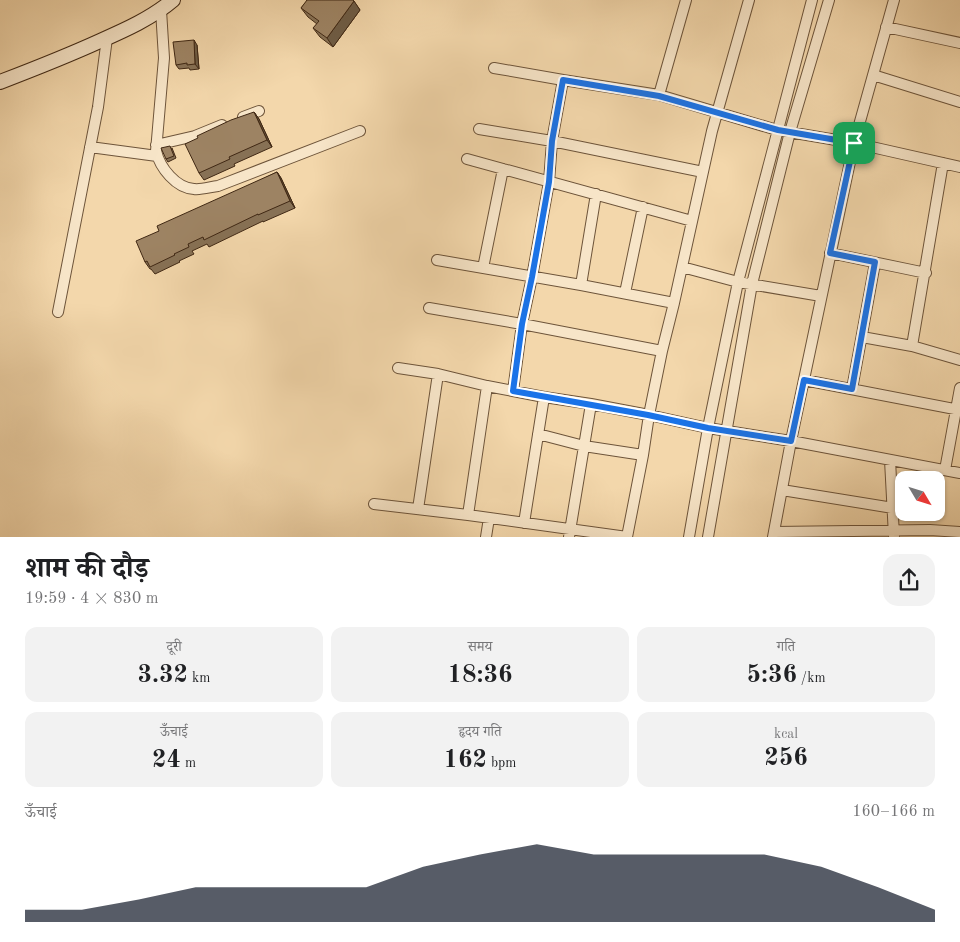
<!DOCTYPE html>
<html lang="hi">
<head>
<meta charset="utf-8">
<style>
  :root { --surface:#fff; --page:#f2f2f2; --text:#202124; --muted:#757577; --accent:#111827 }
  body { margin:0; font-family:"Old Standard TT","Noto Serif Devanagari",serif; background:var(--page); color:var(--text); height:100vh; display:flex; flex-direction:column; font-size:19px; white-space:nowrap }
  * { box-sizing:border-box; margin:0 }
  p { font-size:16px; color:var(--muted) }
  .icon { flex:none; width:28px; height:28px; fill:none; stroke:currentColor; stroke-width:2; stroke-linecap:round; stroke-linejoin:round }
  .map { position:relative; height:537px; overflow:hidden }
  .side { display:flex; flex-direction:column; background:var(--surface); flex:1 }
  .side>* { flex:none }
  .needle { width:32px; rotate:128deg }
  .tools { position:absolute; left:895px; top:471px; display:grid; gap:10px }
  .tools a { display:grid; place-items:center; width:50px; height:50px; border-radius:10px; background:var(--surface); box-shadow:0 1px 4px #0004; font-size:25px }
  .pin { position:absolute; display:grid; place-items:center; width:42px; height:42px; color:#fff; margin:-21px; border-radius:10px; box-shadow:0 2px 8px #0006 }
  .round { display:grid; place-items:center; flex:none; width:52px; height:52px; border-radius:15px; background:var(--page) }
  .summary { display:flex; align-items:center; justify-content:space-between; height:85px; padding:0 25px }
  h1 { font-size:28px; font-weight:700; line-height:38px }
  .metrics { display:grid; grid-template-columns:repeat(3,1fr); gap:8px; height:85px; padding:5px 25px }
  .metrics div { display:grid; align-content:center; border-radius:12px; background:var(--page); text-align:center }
  .metrics b { font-size:25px; font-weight:700 }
  .metrics small { font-size:14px; font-weight:400 }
  .metrics p { font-size:14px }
  .chart { height:140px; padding:10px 25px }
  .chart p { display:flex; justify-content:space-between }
  .chart svg { width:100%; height:90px; margin-top:5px; fill:var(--accent); opacity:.7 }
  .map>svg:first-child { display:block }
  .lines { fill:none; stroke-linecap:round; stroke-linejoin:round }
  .street-casing { stroke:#6d543a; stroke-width:12 }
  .secondary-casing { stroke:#402814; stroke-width:16 }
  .street { stroke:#f7e5c8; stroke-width:10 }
  .secondary { stroke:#f7e5c8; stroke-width:14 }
  .wall { fill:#877155; stroke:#402814 }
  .shaded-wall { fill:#6e5c45; stroke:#402814 }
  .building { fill:#9d8363; stroke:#402814 }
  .route-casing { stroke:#fff; stroke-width:10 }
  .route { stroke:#1a73e8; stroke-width:6 }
</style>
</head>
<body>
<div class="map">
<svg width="960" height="537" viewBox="0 0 960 537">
  <rect width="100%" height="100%" fill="#f3d7ab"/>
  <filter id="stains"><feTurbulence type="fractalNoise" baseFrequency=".004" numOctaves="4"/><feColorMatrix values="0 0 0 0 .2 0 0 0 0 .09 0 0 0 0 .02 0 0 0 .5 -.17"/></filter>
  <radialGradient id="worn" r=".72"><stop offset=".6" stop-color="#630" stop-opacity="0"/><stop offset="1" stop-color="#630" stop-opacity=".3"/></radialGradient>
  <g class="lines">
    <g class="street-casing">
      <path id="street" d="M 161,10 L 164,58 L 156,151 C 160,168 176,188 194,189 C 201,190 210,187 218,186 L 360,131
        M 886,27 L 960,43
        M 494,68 L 563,80
        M 873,75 L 960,102
        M 659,95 L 686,0
        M 243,117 L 259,111
        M 479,129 L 552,141 L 703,172
        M 156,145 L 195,136 L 222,125
        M 90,147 L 157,156
        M 467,159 L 692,221
        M 830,253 L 926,273
        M 437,260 L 581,285 L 674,303
        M 682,267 L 738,282 L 821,296
        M 483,268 L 503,169
        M 581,285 L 596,194
        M 625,293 L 643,207
        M 429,308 L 522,324 L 662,351
        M 58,312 L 98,107 L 107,38
        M 862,337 L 912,346 L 960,360
        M 912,346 L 943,163
        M 398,368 L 438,374 L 487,386 L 544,397 L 591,404 L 649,415 L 708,428 L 791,441 L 960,473
        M 804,380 L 960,410
        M 852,389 L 875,263
        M 513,391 L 522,324 L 532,277 L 549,182 L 552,141 L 563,80 L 659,95 L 777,130 L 854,143 L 960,167
        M 538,434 L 584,446 L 643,455
        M 890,460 L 894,536
        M 945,470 L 960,388
        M 782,490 L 893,508
        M 374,504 L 468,515 L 627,537
        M 418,509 L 438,374
        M 468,515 L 487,386
        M 524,523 L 544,397
        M 774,532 L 930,530 L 960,532
        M 486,537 L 489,518
        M 569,537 L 591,404
        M 627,537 L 643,455 L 649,415 L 662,351 L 674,303 L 712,131 L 749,0
        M 689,537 L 708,428 L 738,282 L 812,0
        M 708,537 L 752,284 L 790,132 L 829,0
        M 773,537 L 791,441 L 854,143 L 894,0"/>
    </g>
    <g class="secondary-casing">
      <path id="secondary" d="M 0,82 C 34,69 67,56 100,41 C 125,30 152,18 173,0"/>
    </g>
    <use href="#street" class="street"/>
    <use href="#secondary" class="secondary"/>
  </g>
  <path class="wall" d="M 306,0 L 353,0 L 360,10 L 333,47 L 320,37 L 313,28 L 317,24 L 308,17 L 301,8 L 307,1 Z
    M 197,45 L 199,69 L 190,70 L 189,68 L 179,69 L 176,65 Z
    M 254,112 L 259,119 L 272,147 L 234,164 L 235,166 L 204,180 L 199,173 Z
    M 172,148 L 176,158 L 168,162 L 166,159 Z
    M 277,172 L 281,178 L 295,208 L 263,222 L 263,221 L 209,247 L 207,244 L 192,251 L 194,254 L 179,261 L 180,262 L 155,274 L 151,269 L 150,269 L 145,262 L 159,231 Z"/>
  <path class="shaded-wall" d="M 354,1 L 360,10 L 333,47 L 327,38 Z
    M 194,40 L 197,45 L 199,69 L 195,64 Z
    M 254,112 L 259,119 L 272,147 L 267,140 Z
    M 277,172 L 281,178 L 295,208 L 290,201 Z"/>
  <path class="building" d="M 307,0 L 353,0 L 354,1 L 327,38 L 313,28 L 319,21 L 301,8 Z
    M 194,40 L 195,64 L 187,65 L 187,63 L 176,65 L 173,42 Z
    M 254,112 L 267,140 L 229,157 L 230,159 L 199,173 L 185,144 L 198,138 L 197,136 L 231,120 Z
    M 170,146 L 174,156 L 166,159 L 161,148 Z
    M 277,172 L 290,201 L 258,215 L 258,214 L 204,240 L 203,237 L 188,244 L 189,247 L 174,254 L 175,255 L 150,267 L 147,261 L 145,262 L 136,241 L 159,231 L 157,226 Z"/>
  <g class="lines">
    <g class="route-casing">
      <path id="route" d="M 563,80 L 659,96 L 778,130 L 854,143 L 830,253 L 875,262 L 852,389 L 804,380 L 791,441 L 708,428 L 648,415 L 513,391 L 522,324 L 532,277 L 549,182 L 552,141 Z"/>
    </g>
    <use href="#route" class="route"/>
  </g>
  <rect width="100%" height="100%" filter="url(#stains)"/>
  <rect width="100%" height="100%" fill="url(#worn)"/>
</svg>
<div class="tools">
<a><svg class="needle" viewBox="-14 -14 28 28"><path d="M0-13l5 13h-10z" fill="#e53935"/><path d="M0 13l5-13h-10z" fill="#757577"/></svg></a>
</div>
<div class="pin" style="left:854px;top:143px;background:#1e9e55"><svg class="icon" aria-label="arrive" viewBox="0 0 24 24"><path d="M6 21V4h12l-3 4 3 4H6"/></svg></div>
</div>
<section class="side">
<div class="summary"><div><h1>शाम की दौड़</h1><p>19:59 · 4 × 830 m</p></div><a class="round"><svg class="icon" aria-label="share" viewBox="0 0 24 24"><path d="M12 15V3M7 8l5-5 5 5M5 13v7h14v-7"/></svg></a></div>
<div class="metrics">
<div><p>दूरी</p><b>3.32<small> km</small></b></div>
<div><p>समय</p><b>18:36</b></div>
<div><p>गति</p><b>5:36<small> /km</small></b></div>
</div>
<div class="metrics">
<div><p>ऊँचाई</p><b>24<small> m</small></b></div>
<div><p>हृदय गति</p><b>162<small> bpm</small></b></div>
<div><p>kcal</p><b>256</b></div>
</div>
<div class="chart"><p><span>ऊँचाई</span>160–166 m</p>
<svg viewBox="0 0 160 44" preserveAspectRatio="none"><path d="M0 44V38L10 38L20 33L30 27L40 27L50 27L60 27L70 17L80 11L90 6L100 11L110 11L120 11L130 11L140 17L150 27L160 38V44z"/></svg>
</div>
</section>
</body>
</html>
